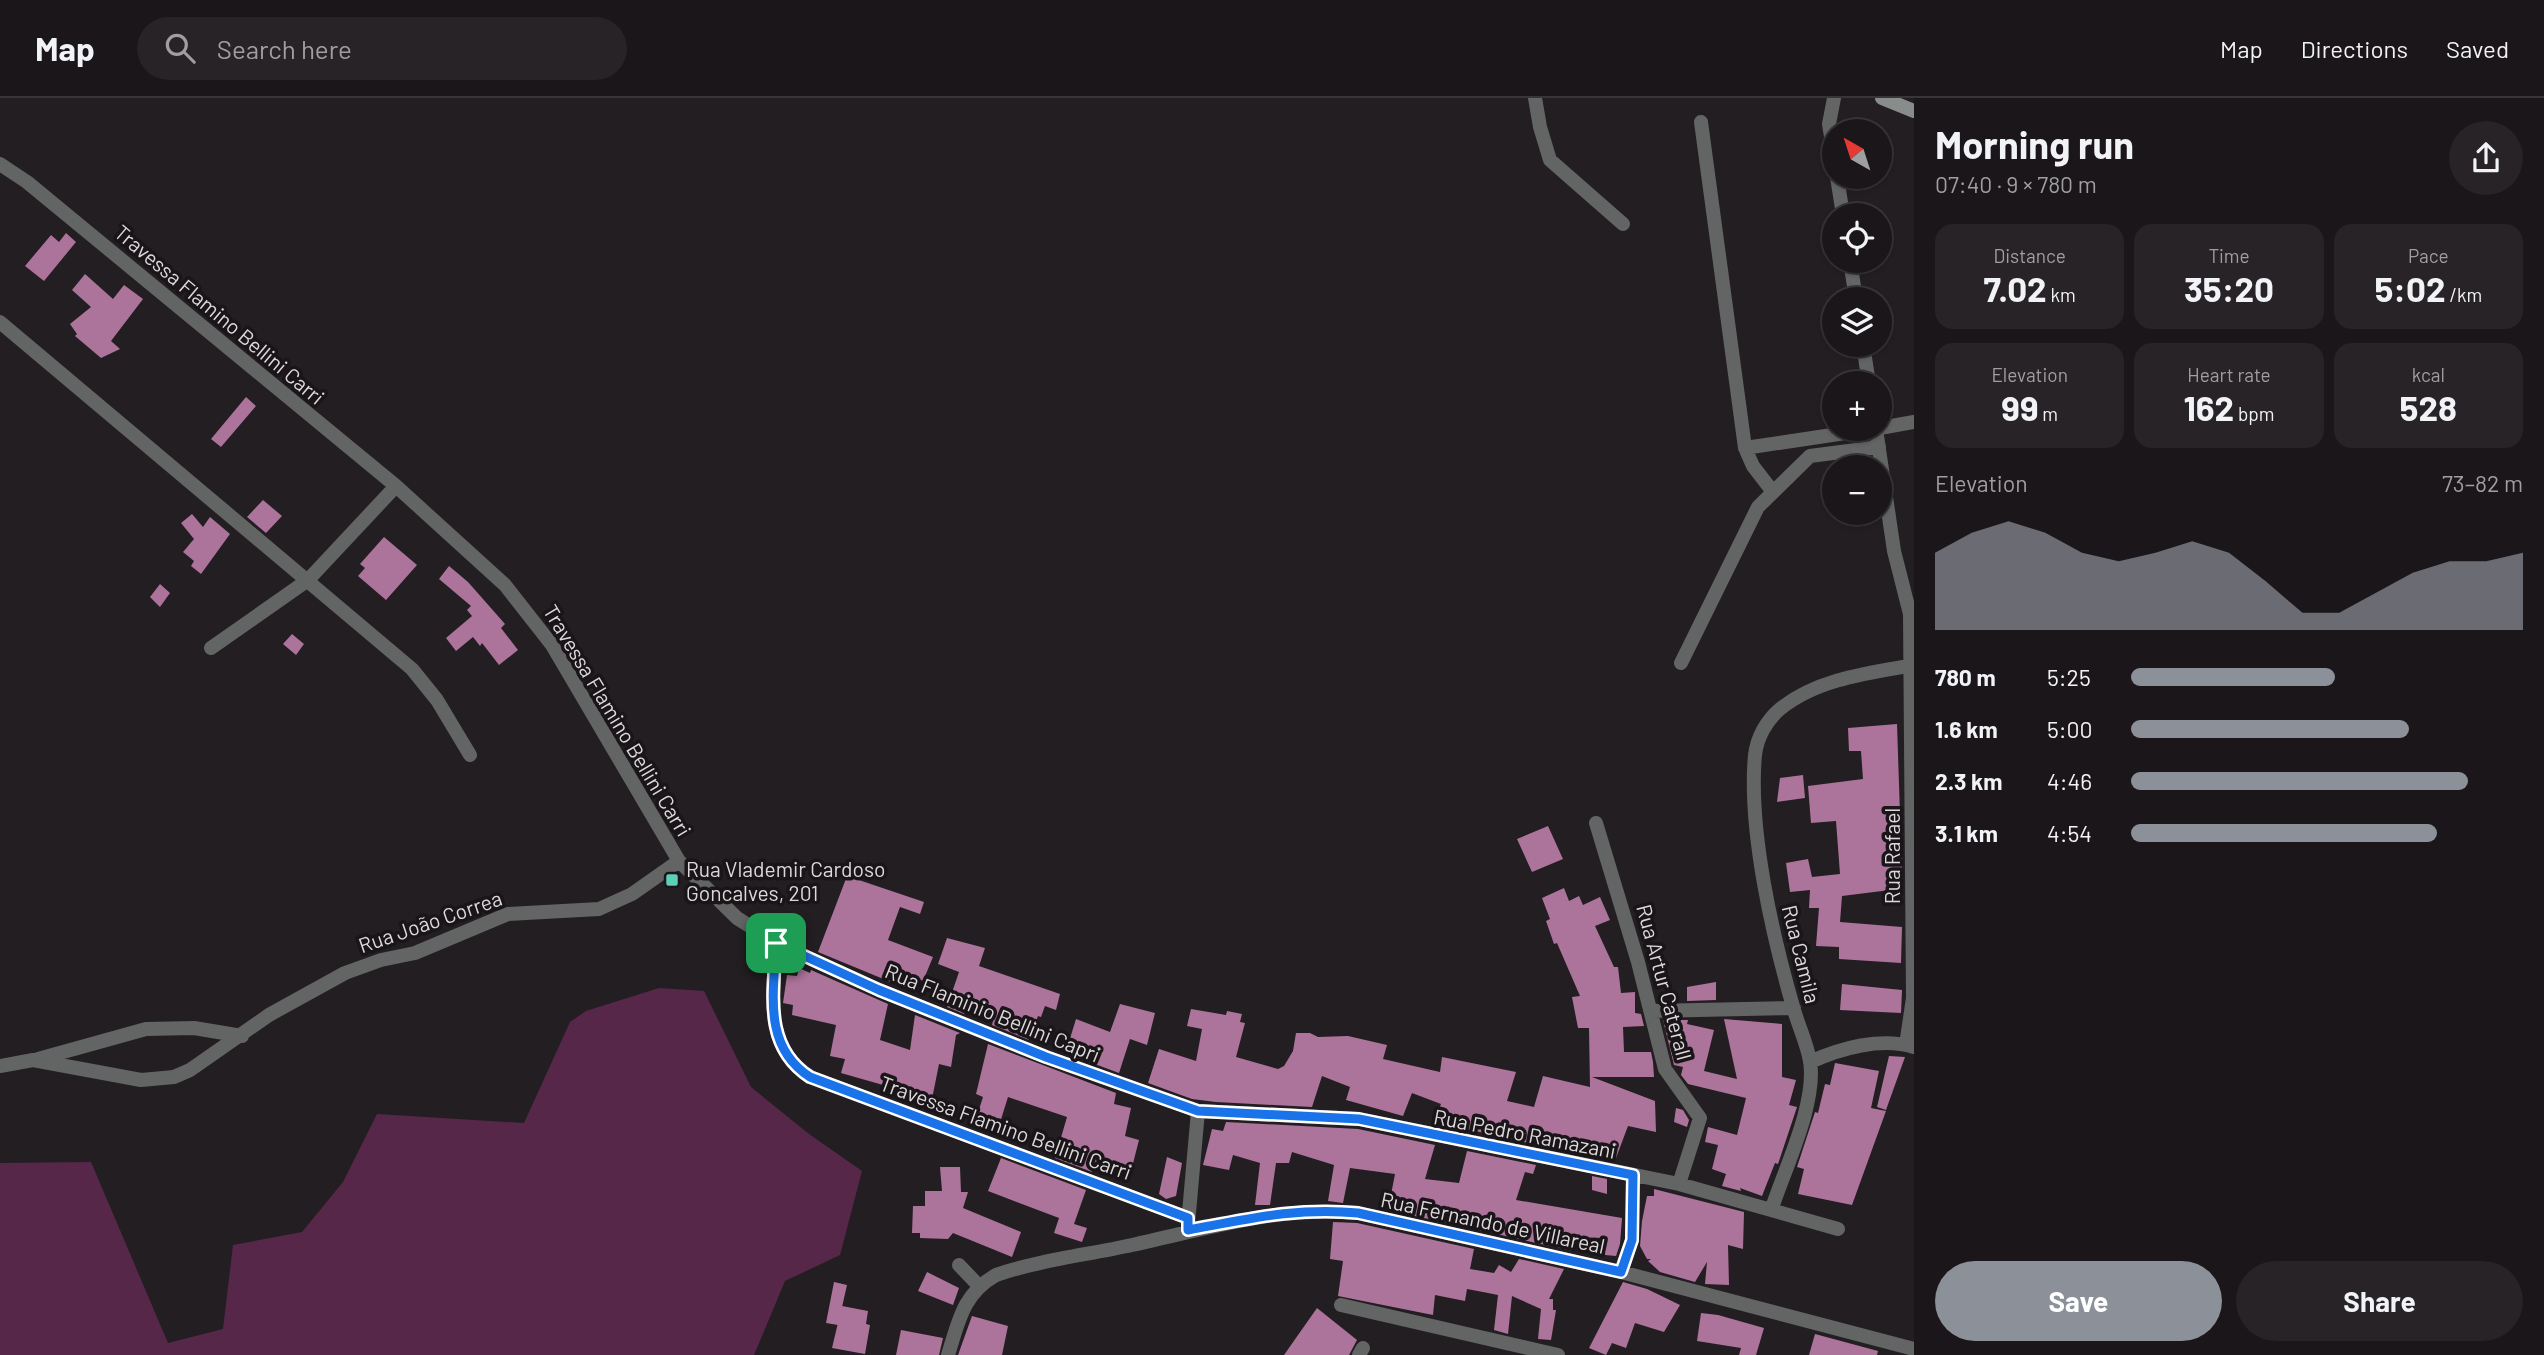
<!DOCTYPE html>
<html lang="en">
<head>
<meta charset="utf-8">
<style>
  :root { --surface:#1a1619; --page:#272326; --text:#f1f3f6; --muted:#9f9fa2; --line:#383538; --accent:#8c9099 }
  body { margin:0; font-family:Barlow,sans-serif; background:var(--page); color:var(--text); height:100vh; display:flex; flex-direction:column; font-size:26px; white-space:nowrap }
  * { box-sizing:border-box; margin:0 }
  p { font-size:23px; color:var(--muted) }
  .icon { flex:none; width:38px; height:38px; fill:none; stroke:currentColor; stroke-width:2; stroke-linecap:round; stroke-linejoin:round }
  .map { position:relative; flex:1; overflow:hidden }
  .sheet { display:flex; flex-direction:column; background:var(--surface); width:630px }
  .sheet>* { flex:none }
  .needle { width:46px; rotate:321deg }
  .controls { position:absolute; left:1822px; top:21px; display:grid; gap:14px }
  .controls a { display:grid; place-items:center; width:70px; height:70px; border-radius:50%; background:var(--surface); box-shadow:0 2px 5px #0004,0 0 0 2px var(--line); font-size:35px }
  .pin { position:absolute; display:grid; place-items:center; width:60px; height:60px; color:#fff; margin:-30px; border-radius:14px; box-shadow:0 4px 10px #0006 }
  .round { display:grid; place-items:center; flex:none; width:74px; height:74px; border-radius:37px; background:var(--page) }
  .summary { display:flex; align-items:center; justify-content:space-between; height:119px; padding:0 21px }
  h1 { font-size:38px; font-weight:700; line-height:52px }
  .metrics { display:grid; grid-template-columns:repeat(3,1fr); gap:10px; height:119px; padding:7px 21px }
  .metrics div { display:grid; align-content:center; border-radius:18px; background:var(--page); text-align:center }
  .metrics b { font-size:35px; font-weight:700 }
  .metrics small { font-size:19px; font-weight:400 }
  .metrics p { font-size:19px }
  .chart { height:196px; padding:14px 21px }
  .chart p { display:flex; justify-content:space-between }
  .chart svg { width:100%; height:126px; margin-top:7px; fill:var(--accent); opacity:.7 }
  .primary-button { display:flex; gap:14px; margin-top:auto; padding:14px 21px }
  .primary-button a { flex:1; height:80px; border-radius:42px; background:var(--accent); color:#fff; font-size:28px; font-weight:700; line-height:80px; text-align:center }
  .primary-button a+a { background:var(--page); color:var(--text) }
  ul { padding:0 21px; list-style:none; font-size:23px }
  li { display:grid; grid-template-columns:112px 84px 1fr; align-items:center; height:52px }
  li i { height:18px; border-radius:9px; background:var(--accent) }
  header { display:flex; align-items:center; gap:42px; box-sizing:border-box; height:98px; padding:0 35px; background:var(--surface); border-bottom:2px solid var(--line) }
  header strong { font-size:33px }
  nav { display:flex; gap:38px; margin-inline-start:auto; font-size:24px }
  .search { width:490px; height:63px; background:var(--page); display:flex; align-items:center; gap:18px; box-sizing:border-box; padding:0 24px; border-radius:38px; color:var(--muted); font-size:26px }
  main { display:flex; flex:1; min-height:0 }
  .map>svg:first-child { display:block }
  .green { fill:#57274a }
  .building { fill:#ad749b }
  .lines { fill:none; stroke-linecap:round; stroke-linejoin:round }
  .street { stroke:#626564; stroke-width:14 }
  .secondary { stroke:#888d8c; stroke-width:14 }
  .route-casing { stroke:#fff; stroke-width:14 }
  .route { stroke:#1a73e8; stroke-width:9 }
  .poi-dot { fill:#5dceb9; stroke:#191518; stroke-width:2.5 }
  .labels { text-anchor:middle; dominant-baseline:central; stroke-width:7; stroke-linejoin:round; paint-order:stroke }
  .street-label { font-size:21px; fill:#ddd9db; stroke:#191518 }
  .poi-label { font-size:21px; fill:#ddd9db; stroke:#191518; text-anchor:start }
</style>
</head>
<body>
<header>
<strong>Map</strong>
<div class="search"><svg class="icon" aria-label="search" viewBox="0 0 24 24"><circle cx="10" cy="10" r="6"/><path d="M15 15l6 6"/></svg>Search here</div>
<nav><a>Map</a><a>Directions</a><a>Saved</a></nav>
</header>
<main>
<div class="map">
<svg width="1914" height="1257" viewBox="0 0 1914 1257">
  <rect width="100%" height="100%" fill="#231e21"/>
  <path class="green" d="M 659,890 L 704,893 L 751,989 L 809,1036 L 862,1073 L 840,1157 L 785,1183 L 754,1257 L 0,1257 L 0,1065 L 91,1064 L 168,1245 L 223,1231 L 233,1147 L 302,1134 L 343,1084 L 377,1016 L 524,1025 L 570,924 L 586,913 Z"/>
  <path class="building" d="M 66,135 L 76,144 L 44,183 L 25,168 L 51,137 L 59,144 Z
    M 85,176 L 113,201 L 124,187 L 143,201 L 111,243 L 120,251 L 101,260 L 75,238 L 77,236 L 70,226 L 91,209 L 72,192 Z
    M 246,299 L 256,308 L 221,349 L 211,341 Z
    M 263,402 L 282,418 L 266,435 L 247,419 Z
    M 192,416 L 203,429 L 210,419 L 230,436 L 201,476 L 191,468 L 194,463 L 183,454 L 194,441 L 181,425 Z
    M 384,439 L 417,467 L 386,502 L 358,478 L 365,470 L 360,466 Z
    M 449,468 L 468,484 L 505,526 L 501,530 L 518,552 L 499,567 L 482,545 L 480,548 L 473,539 L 456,553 L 446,540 L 472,518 L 467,512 L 471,508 L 439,481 Z
    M 160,486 L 170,495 L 160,509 L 150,499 Z
    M 292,536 L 304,546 L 296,557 L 283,546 Z
    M 1897,626 L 1902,777 L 1889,779 L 1890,792 L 1842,798 L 1840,824 L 1902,829 L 1901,865 L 1839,861 L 1839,849 L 1816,848 L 1819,810 L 1809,810 L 1810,792 L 1790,794 L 1786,765 L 1808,761 L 1812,779 L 1840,776 L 1836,723 L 1811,725 L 1808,688 L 1863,681 L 1861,653 L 1849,653 L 1848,630 Z
    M 1803,677 L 1805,700 L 1777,704 L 1780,680 Z
    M 1548,728 L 1563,761 L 1532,774 L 1517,741 Z
    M 847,778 L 924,804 L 920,816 L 900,809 L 888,842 L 933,859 L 923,883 L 915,879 L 910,892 L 818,854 Z
    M 1564,790 L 1569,803 L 1579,798 L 1583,807 L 1600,799 L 1610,822 L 1595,828 L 1614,869 L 1618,869 L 1621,895 L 1635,894 L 1635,915 L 1641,916 L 1644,928 L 1623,929 L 1624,954 L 1651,954 L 1653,964 L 1654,979 L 1592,979 L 1655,1003 L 1656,1034 L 1628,1028 L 1616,1060 L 1599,1060 L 1601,1053 L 1545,1036 L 1541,1048 L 1449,1027 L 1435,1022 L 1441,1006 L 1412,995 L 1403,1018 L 1346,1002 L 1350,989 L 1322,978 L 1312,1009 L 1216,1004 L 1192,1001 L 1148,985 L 1159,951 L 1196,963 L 1202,931 L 1187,928 L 1191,911 L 1226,917 L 1227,913 L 1242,916 L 1240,924 L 1245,925 L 1236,959 L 1278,971 L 1284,968 L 1293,953 L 1296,935 L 1310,935 L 1318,939 L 1348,938 L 1387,947 L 1383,961 L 1440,974 L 1442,959 L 1516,974 L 1507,1003 L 1534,1009 L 1543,978 L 1590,989 L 1589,930 L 1578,930 L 1572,899 L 1580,898 L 1557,845 L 1554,846 L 1546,823 L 1550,821 L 1542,800 Z
    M 947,840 L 985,850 L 979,868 L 1060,896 L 1056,912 L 1045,908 L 1041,919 L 1038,918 L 1029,942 L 992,927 L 993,923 L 965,911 L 964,916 L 947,909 L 959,874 L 938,866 Z
    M 799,870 L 810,875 L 811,872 L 888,906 L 880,942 L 910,952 L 915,917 L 960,935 L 956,937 L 951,969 L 939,966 L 932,1001 L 841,975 L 845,961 L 830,958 L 836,927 L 792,917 L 793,907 L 783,905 L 787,877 L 797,878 Z
    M 1716,884 L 1716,902 L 1687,903 L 1687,889 Z
    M 1842,886 L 1902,892 L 1901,915 L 1840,912 Z
    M 1120,906 L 1155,915 L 1147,947 L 1130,941 L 1119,975 L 1076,959 L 1079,951 L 1068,947 L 1076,921 L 1110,934 Z
    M 1724,921 L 1782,926 L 1782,979 L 1796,982 L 1789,1007 L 1797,1009 L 1778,1066 L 1775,1065 L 1762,1098 L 1740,1090 L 1741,1093 L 1722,1088 L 1726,1076 L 1712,1071 L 1718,1047 L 1705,1044 L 1708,1029 L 1737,1037 L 1746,1000 L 1688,986 L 1681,977 L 1683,969 L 1674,967 L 1663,922 L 1688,922 L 1687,926 L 1714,932 L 1704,973 L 1737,981 Z
    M 988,946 L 1116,995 L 1114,1006 L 1131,1010 L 1125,1038 L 1139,1042 L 1129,1081 L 1093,1071 L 1092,1074 L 1055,1060 L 1067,1019 L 1008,999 L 998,1031 L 976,1021 L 983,999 L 976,996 Z
    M 1889,958 L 1905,959 L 1886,1012 L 1877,1009 Z
    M 1835,965 L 1879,973 L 1871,1010 L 1886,1013 L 1852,1107 L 1798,1096 L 1804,1071 L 1797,1069 L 1815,1014 L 1818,1015 L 1825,986 L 1830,987 Z
    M 1676,1010 L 1683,1012 L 1689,1022 L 1687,1029 L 1674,1024 Z
    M 1226,1024 L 1358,1031 L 1435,1047 L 1425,1081 L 1459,1085 L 1467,1053 L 1536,1067 L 1533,1076 L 1525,1074 L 1516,1102 L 1622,1120 L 1620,1146 L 1616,1158 L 1605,1157 L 1605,1140 L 1574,1139 L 1573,1153 L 1388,1112 L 1395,1076 L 1350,1070 L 1343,1105 L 1328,1103 L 1334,1067 L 1292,1054 L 1289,1065 L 1276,1065 L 1270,1107 L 1255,1107 L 1260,1065 L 1233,1057 L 1229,1072 L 1203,1067 L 1212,1031 L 1223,1033 Z
    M 1167,1059 L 1182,1065 L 1176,1098 L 1166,1101 L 1159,1096 Z
    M 1001,1060 L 1086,1092 L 1074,1126 L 1087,1130 L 1082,1144 L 1054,1135 L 1059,1120 L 988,1093 Z
    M 940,1069 L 960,1069 L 961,1094 L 968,1094 L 963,1110 L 1021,1134 L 1012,1159 L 953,1135 L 948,1141 L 920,1140 L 920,1135 L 912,1135 L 913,1108 L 925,1108 L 925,1093 L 942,1093 Z
    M 1592,1078 L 1607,1081 L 1607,1096 L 1592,1092 Z
    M 1654,1091 L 1744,1114 L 1743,1151 L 1728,1147 L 1729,1187 L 1705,1186 L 1707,1164 L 1695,1184 L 1660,1174 L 1648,1163 L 1651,1161 L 1647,1161 L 1640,1148 L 1642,1123 L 1647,1098 L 1654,1098 Z
    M 1333,1124 L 1357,1125 L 1474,1151 L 1470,1171 L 1494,1175 L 1499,1167 L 1511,1174 L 1519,1161 L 1564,1171 L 1549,1201 L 1553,1201 L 1553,1212 L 1556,1212 L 1551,1242 L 1538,1241 L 1541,1211 L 1512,1198 L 1508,1236 L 1494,1232 L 1498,1197 L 1483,1194 L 1467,1191 L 1465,1203 L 1435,1197 L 1433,1217 L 1338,1198 L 1343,1163 L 1330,1161 Z
    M 927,1174 L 959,1190 L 953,1207 L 918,1193 Z
    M 834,1184 L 847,1187 L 838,1227 L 826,1225 Z
    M 1623,1184 L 1647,1191 L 1680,1207 L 1664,1234 L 1635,1225 L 1626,1250 L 1612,1245 L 1606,1257 L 1589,1250 Z
    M 842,1208 L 868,1213 L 866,1226 L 870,1227 L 865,1256 L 832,1250 Z
    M 1317,1210 L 1357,1242 L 1349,1257 L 1284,1257 Z
    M 1701,1215 L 1718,1217 L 1764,1230 L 1756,1257 L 1739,1257 L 1741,1250 L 1697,1243 Z
    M 972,1218 L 1008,1228 L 1002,1257 L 958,1257 Z
    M 901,1232 L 943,1240 L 939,1257 L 896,1257 Z
    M 1815,1236 L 1878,1253 L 1877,1257 L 1809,1257 Z"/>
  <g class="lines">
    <path class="street" d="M 1535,0 L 1540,29 L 1550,62 L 1623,126
      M 1701,24 L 1745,350 L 1872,331
      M 1834,58 L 1829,26 L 1834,0
      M 0,66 L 27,84 L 396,388 L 505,487 L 552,547 L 679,763 L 737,820 L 776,845 L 879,892 L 1046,959 L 1198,1013 L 1359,1021 L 1679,1086 L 1838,1131
      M 1837,79 L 1843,117
      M 1850,163 L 1856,201
      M 0,224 L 412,571 L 437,602 L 470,657
      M 1863,247 L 1869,285
      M 1880,330 L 1914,324
      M 1876,331 L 1894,453 L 1910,516 L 1913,900 L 1906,947
      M 1745,350 L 1753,368 L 1773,394
      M 211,550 L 308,482 L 396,388
      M 1681,565 L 1758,409 L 1810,358 L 1879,349
      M 1596,725 L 1638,864 L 1665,971 L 1700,1020 L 1679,1086
      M 776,845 C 774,894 762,948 810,979 L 1188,1120
      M 1651,913 L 1794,910
      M 38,961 L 146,931 L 194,930 L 242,938
      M 1810,964 C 1841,950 1881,939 1914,949
      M 0,968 L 33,962 L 141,982 L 174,979 L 190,972 L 269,917 L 345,875 L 381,862 L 415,855 L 508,816 L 599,811 L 632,796 L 679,763
      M 1772,1110 C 1785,1070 1817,1005 1810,963 C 1807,946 1799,929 1794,912 C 1773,840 1748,732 1755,657 C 1757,639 1767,622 1780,611 C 1817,581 1868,575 1914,567
      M 1188,1126 L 1198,1013
      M 959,1167 L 978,1187
      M 1621,1174 L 1632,1142 L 1633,1077
      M 1341,1207 L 1558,1257
      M 948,1257 C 959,1222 963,1196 996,1177 C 1040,1162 1087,1157 1132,1147 C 1211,1130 1276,1108 1358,1115 L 1621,1174 L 1914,1251
      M 1359,1257 L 1363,1250"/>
    <path class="secondary" d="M 1882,0 L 1914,13"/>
  </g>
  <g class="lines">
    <g class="route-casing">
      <path id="route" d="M 776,845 L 879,892 L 1046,959 L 1198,1013 L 1359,1021 L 1633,1077 L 1632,1142 L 1621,1174 L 1358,1115 C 1297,1109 1248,1121 1188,1132 L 1188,1120 L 810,979 C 762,948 774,894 776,845 Z"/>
    </g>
    <use href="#route" class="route"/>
  </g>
  <rect class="poi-dot" x="665" y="775" width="14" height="14" rx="3.5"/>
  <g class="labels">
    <g class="street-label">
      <text transform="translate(220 216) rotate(40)">Travessa Flamino Bellini Carri</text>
      <text transform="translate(618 622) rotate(59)">Travessa Flamino Bellini Carri</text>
      <text transform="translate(1891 758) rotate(-90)">Rua Rafael</text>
      <text transform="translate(430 823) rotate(-19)">Rua João Correa</text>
      <text transform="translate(1802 856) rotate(76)">Rua Camila</text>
      <text transform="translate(1665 884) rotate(75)">Rua Artur Caterall</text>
      <text transform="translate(993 914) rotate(22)">Rua Flaminio Bellini Capri</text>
      <text transform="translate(1006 1029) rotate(20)">Travessa Flamino Bellini Carri</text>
      <text transform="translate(1525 1035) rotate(11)">Rua Pedro Ramazani</text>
      <text transform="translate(1493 1124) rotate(12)">Rua Fernando de Villareal</text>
    </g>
    <g class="poi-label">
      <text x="686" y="770">Rua Vlademir Cardoso<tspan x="686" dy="24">Goncalves, 201</tspan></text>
    </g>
  </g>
</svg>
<div class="controls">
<a><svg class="needle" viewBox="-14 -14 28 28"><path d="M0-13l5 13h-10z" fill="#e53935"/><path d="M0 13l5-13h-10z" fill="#9f9fa2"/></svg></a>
<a><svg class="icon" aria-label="locate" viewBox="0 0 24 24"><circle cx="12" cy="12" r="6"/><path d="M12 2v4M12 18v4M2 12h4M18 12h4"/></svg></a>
<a><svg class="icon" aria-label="layers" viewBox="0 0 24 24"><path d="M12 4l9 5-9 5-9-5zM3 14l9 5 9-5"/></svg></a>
<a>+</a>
<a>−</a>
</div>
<div class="pin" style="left:776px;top:845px;background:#1e9e55"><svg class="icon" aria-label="arrive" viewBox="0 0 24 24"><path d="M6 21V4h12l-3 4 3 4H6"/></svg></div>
</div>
<section class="sheet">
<div class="summary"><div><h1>Morning run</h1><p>07:40 · 9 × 780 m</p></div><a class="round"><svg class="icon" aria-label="share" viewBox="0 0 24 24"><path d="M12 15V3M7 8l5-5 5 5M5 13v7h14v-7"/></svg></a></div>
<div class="metrics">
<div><p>Distance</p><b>7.02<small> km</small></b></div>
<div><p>Time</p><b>35:20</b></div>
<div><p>Pace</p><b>5:02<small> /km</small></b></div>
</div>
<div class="metrics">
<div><p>Elevation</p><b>99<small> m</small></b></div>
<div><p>Heart rate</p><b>162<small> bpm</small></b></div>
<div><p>kcal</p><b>528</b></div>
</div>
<div class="chart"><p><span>Elevation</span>73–82 m</p>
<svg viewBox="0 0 160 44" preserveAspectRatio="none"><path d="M0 44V17L10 10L20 6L30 10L40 17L50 20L60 17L70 13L80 17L90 27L100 38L110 38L120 31L130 24L140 20L150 20L160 17V44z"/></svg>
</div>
<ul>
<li><b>780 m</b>5:25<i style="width:52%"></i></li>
<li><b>1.6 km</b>5:00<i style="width:71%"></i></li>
<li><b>2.3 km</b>4:46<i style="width:86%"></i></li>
<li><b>3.1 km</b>4:54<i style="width:78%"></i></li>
</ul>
<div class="primary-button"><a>Save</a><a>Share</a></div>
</section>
</main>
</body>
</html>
